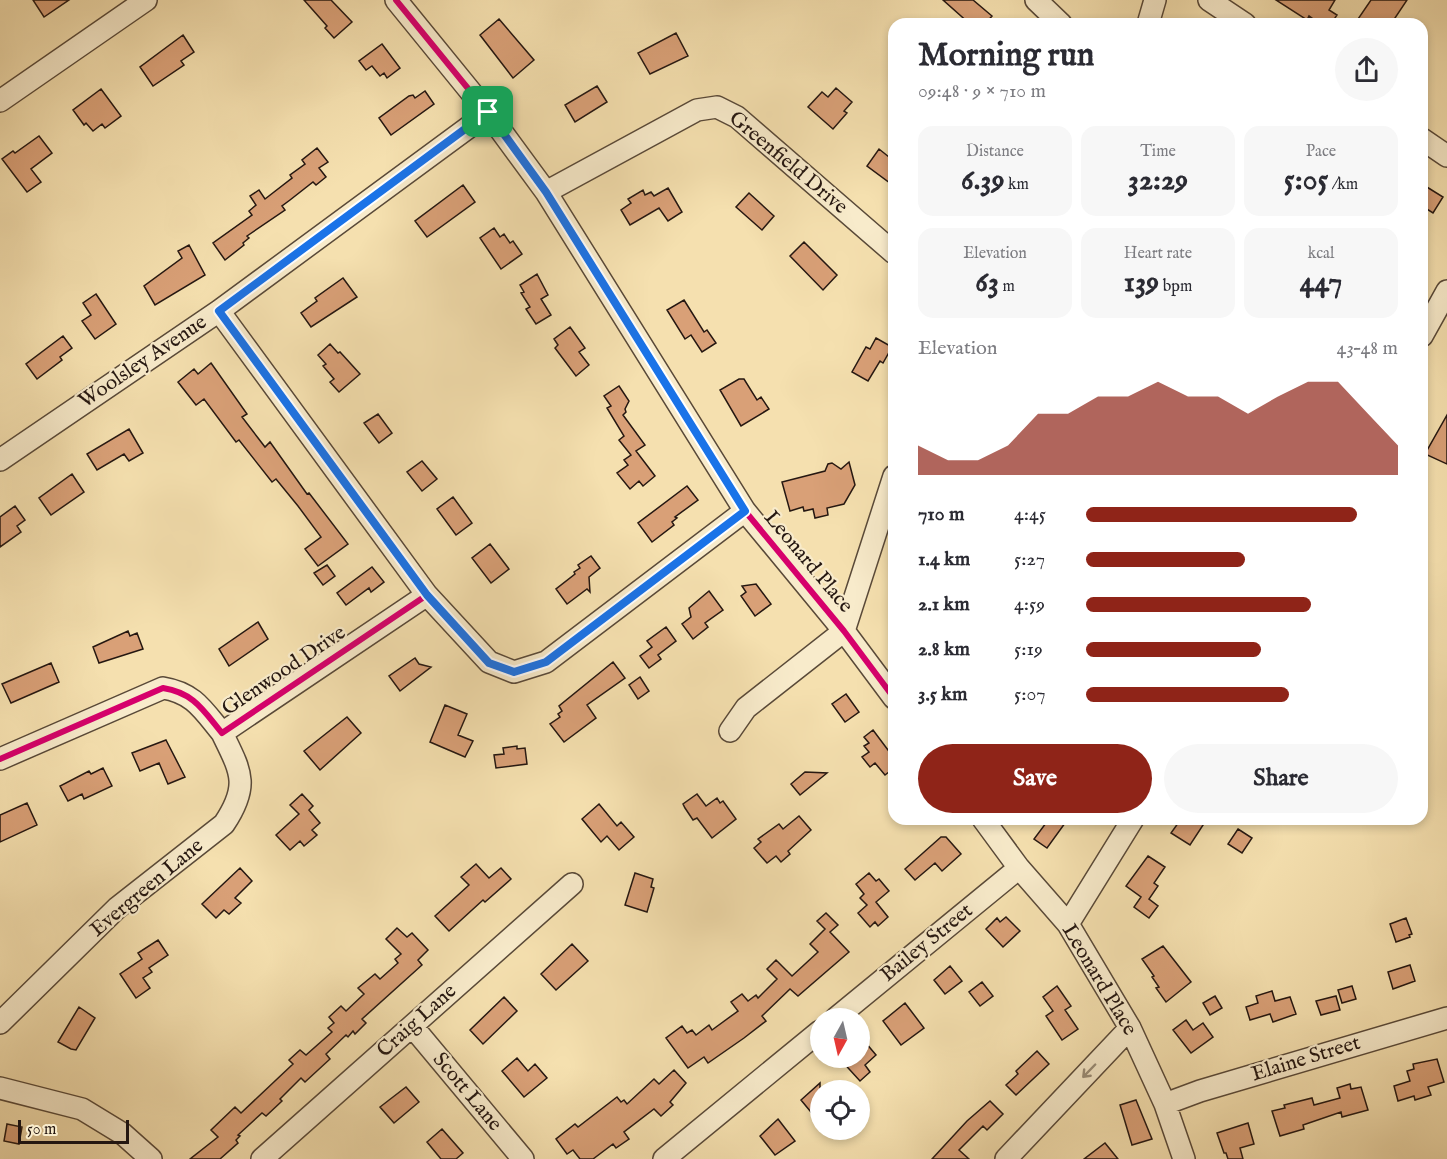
<!DOCTYPE html>
<html lang="en">
<head>
<meta charset="utf-8">
<style>
  :root { --surface:#fff; --page:#f7f7f7; --text:#2b2b33; --muted:#7c7c81; --accent:#8f2418 }
  body { margin:0; font-family:"IM FELL English",serif; background:var(--page); color:var(--text); height:100vh; display:flex; flex-direction:column; font-size:22px; white-space:nowrap }
  * { box-sizing:border-box; margin:0 }
  p { font-size:20px; color:var(--muted) }
  .icon { flex:none; width:33px; height:33px; fill:none; stroke:currentColor; stroke-width:2; stroke-linecap:round; stroke-linejoin:round }
  .map { position:relative; flex:1; overflow:hidden }
  .panel { position:absolute; left:888px; top:18px; width:540px; height:807px; display:flex; flex-direction:column; background:var(--surface); border-radius:18px; box-shadow:0 3px 9px #0003 }
  .panel>* { flex:none }
  .needle { width:39px; rotate:188deg }
  .controls { position:absolute; left:810px; top:1008px; display:grid; gap:12px }
  .controls a { display:grid; place-items:center; width:60px; height:60px; border-radius:50%; background:var(--surface); box-shadow:0 3px 9px #0003; font-size:30px }
  .scale { position:absolute; left:18px; bottom:15px; width:111px; box-sizing:border-box; padding-left:6px; border:3px solid #251711; border-top:0; font-size:16px; line-height:21px; white-space:nowrap; color:#251711; -webkit-text-stroke:4px #f8ebcb; paint-order:stroke }
  .pin { position:absolute; display:grid; place-items:center; width:51px; height:51px; color:#fff; margin:-26px; border-radius:12px; box-shadow:0 3px 9px #0006 }
  .round { display:grid; place-items:center; flex:none; width:63px; height:63px; border-radius:32px; background:var(--page) }
  .headline { display:flex; align-items:center; justify-content:space-between; height:102px; padding:0 30px }
  h1 { font-size:33px; font-weight:700; line-height:45px }
  .stats { display:grid; grid-template-columns:repeat(3,1fr); gap:9px; height:102px; padding:6px 30px }
  .stats div { display:grid; align-content:center; border-radius:15px; background:var(--page); text-align:center }
  .stats b { font-size:30px; font-weight:700 }
  .stats small { font-size:16px; font-weight:400 }
  .stats p { font-size:16px }
  .chart { height:168px; padding:12px 30px }
  .chart p { display:flex; justify-content:space-between }
  .chart svg { width:100%; height:108px; margin-top:6px; fill:var(--accent); opacity:.7 }
  .cta { display:flex; gap:12px; margin-top:auto; padding:12px 30px }
  .cta a { flex:1; height:69px; border-radius:36px; background:var(--accent); color:#fff; font-size:24px; font-weight:700; line-height:69px; text-align:center }
  .cta a+a { background:var(--page); color:var(--text) }
  ul { padding:0 30px; list-style:none; font-size:20px }
  li { display:grid; grid-template-columns:96px 72px 1fr; align-items:center; height:45px }
  li i { height:15px; border-radius:8px; background:var(--accent) }
  .map>svg:first-child { display:block }
  .building { fill:#d9a077; stroke:#251711; stroke-width:1.5 }
  .lines { fill:none; stroke-linecap:round; stroke-linejoin:round }
  .minor-casing { stroke:#594938; stroke-width:24 }
  .minor { stroke:#f8ebcb; stroke-width:21 }
  .cycleway-casing { stroke:#f8ebcb; stroke-width:10 }
  .cycleway { stroke:#d6006c; stroke-width:6 }
  .oneway { stroke:#998c77 }
  .route-casing { stroke:#fff; stroke-width:12 }
  .route { stroke:#1a73e8; stroke-width:8 }
  .labels { text-anchor:middle; dominant-baseline:central; stroke-width:4.5; stroke-linejoin:round; paint-order:stroke }
  .street-label { font-size:21px; fill:#251711; stroke:#f8ebcb }
</style>
</head>
<body>
<div class="map">
<svg width="1447" height="1159" viewBox="0 0 1447 1159">
  <rect width="100%" height="100%" fill="#f5e0af"/>
  <filter id="stains"><feTurbulence type="fractalNoise" baseFrequency=".00333" numOctaves="4"/><feColorMatrix values="0 0 0 0 .2 0 0 0 0 .09 0 0 0 0 .02 0 0 0 .5 -.17"/></filter>
  <radialGradient id="worn" r=".72"><stop offset=".6" stop-color="#630" stop-opacity="0"/><stop offset="1" stop-color="#630" stop-opacity=".3"/></radialGradient>
  <path class="building" d="M 33,0 L 69,0 L 44,17 Z
    M 304,0 L 331,0 L 352,22 L 334,38 L 325,28 L 327,26 Z
    M 943,0 L 973,0 L 992,16 L 985,24 L 970,24 Z
    M 1276,0 L 1335,0 L 1329,10 L 1337,15 L 1331,24 L 1320,24 L 1309,16 L 1307,20 Z
    M 1371,0 L 1407,0 L 1391,24 L 1365,24 L 1358,19 Z
    M 499,19 L 534,60 L 513,78 L 480,35 Z
    M 676,33 L 688,56 L 650,74 L 638,53 Z
    M 183,35 L 194,52 L 181,61 L 184,65 L 153,86 L 140,67 Z
    M 382,44 L 400,68 L 387,78 L 384,73 L 380,76 L 372,66 L 366,70 L 359,61 Z
    M 597,86 L 607,102 L 575,122 L 565,105 Z
    M 836,88 L 852,102 L 844,111 L 847,113 L 833,129 L 808,107 L 822,92 L 828,97 Z
    M 101,89 L 121,116 L 105,128 L 102,124 L 93,131 L 86,123 L 84,125 L 73,110 Z
    M 425,91 L 434,104 L 391,135 L 379,118 L 409,96 L 413,95 L 415,98 Z
    M 39,136 L 52,153 L 31,169 L 41,182 L 27,192 L 2,159 L 13,151 L 15,153 Z
    M 317,148 L 328,162 L 319,168 L 326,177 L 316,185 L 313,182 L 290,200 L 282,206 L 285,210 L 247,236 L 249,238 L 243,243 L 244,245 L 225,260 L 213,243 L 252,215 L 249,211 L 256,205 L 250,196 L 259,190 L 265,199 L 292,178 L 290,175 L 305,164 L 302,160 Z
    M 879,149 L 894,161 L 894,186 L 867,166 Z
    M 1422,184 L 1443,197 L 1433,213 L 1422,206 Z
    M 463,185 L 475,202 L 427,237 L 415,221 Z
    M 668,188 L 682,212 L 668,221 L 659,208 L 630,225 L 621,210 L 631,203 L 628,199 L 643,190 L 645,195 L 651,192 L 654,196 Z
    M 749,193 L 774,216 L 762,230 L 736,207 Z
    M 494,228 L 500,237 L 504,234 L 510,243 L 513,241 L 522,254 L 501,269 L 480,238 Z
    M 804,242 L 837,275 L 823,290 L 790,256 Z
    M 189,245 L 205,275 L 155,305 L 144,286 L 182,258 L 178,251 Z
    M 537,274 L 548,295 L 541,299 L 551,315 L 536,324 L 526,309 L 530,307 L 521,293 L 524,292 L 520,285 Z
    M 343,278 L 357,297 L 311,327 L 301,313 L 317,301 L 315,298 Z
    M 96,294 L 116,324 L 95,339 L 82,321 L 91,315 L 83,303 Z
    M 684,300 L 704,332 L 707,330 L 716,343 L 702,352 L 691,335 L 685,339 L 667,310 Z
    M 570,327 L 585,348 L 579,352 L 589,365 L 576,376 L 555,348 L 558,345 L 554,339 Z
    M 63,336 L 72,348 L 60,357 L 62,360 L 37,379 L 26,364 Z
    M 876,338 L 892,347 L 883,363 L 880,361 L 868,381 L 852,372 L 866,347 L 870,349 Z
    M 330,344 L 338,353 L 340,352 L 360,374 L 339,392 L 330,382 L 334,379 L 323,366 L 326,364 L 318,355 Z
    M 211,363 L 247,414 L 242,417 L 265,447 L 270,442 L 307,494 L 309,493 L 348,544 L 318,566 L 305,549 L 321,537 L 298,506 L 276,479 L 272,482 L 239,440 L 236,442 L 204,399 L 196,405 L 178,382 L 194,369 L 198,374 Z
    M 739,379 L 744,379 L 757,400 L 761,397 L 769,409 L 741,426 L 720,390 Z
    M 619,386 L 629,401 L 625,409 L 626,412 L 623,415 L 645,445 L 636,451 L 655,476 L 643,486 L 639,481 L 630,489 L 617,473 L 628,465 L 624,460 L 631,455 L 619,440 L 624,436 L 607,408 L 611,406 L 604,396 Z
    M 378,414 L 392,433 L 379,443 L 364,423 Z
    M 1447,415 L 1447,464 L 1425,454 Z
    M 129,429 L 143,453 L 129,461 L 124,454 L 97,470 L 87,454 Z
    M 422,461 L 437,479 L 422,491 L 407,472 Z
    M 849,462 L 855,485 L 844,504 L 827,508 L 828,515 L 815,518 L 813,509 L 804,511 L 803,507 L 790,511 L 782,482 L 825,471 L 828,464 L 832,463 L 841,469 Z
    M 72,474 L 84,492 L 51,515 L 39,498 Z
    M 687,486 L 698,500 L 675,517 L 677,518 L 672,522 L 674,525 L 652,542 L 638,523 Z
    M 453,497 L 472,523 L 456,535 L 437,509 Z
    M 15,506 L 25,520 L 17,526 L 21,532 L 0,547 L 0,517 Z
    M 490,544 L 509,569 L 491,583 L 472,558 Z
    M 591,556 L 600,568 L 589,577 L 590,592 L 587,589 L 567,604 L 556,589 L 575,574 L 574,572 L 580,568 L 578,565 Z
    M 327,565 L 335,576 L 323,585 L 314,573 Z
    M 372,567 L 384,582 L 371,592 L 369,588 L 346,605 L 337,593 Z
    M 756,584 L 771,604 L 755,616 L 741,596 L 746,592 L 742,586 Z
    M 709,591 L 723,610 L 705,623 L 708,627 L 693,639 L 682,624 L 691,617 L 689,608 Z
    M 258,622 L 268,639 L 229,666 L 219,649 Z
    M 666,627 L 676,641 L 658,655 L 661,659 L 649,668 L 640,656 L 652,647 L 647,641 Z
    M 128,631 L 130,636 L 137,633 L 143,649 L 99,663 L 93,647 Z
    M 415,658 L 419,664 L 431,667 L 400,691 L 389,676 Z
    M 613,662 L 625,678 L 587,705 L 596,718 L 564,742 L 550,724 L 560,717 L 558,714 L 562,711 L 559,706 Z
    M 51,663 L 59,682 L 11,703 L 2,684 Z
    M 640,677 L 649,691 L 638,699 L 629,685 Z
    M 846,694 L 859,712 L 845,722 L 832,704 Z
    M 445,705 L 467,714 L 458,735 L 473,741 L 465,757 L 430,742 Z
    M 347,717 L 361,733 L 320,770 L 304,751 Z
    M 873,730 L 894,758 L 894,768 L 885,775 L 875,763 L 870,767 L 862,757 L 869,752 L 864,746 L 869,743 L 864,737 Z
    M 166,740 L 185,777 L 168,784 L 159,763 L 140,771 L 132,753 Z
    M 517,746 L 517,749 L 525,748 L 527,764 L 496,768 L 494,755 L 504,754 L 503,748 Z
    M 103,768 L 112,786 L 84,799 L 82,794 L 68,801 L 60,786 L 89,771 L 91,774 Z
    M 805,772 L 827,773 L 800,795 L 791,784 Z
    M 302,794 L 313,806 L 309,810 L 320,823 L 312,830 L 317,835 L 304,846 L 300,841 L 290,850 L 276,835 L 299,814 L 290,805 Z
    M 697,794 L 706,806 L 717,798 L 720,803 L 723,801 L 736,819 L 712,838 L 697,818 L 693,820 L 685,808 L 683,804 Z
    M 27,803 L 37,825 L 0,842 L 0,815 Z
    M 599,804 L 617,826 L 621,822 L 634,837 L 619,850 L 607,836 L 601,842 L 582,819 Z
    M 799,816 L 811,830 L 788,851 L 790,854 L 781,862 L 776,856 L 767,863 L 754,848 L 761,842 L 758,839 L 779,824 L 783,829 Z
    M 1049,819 L 1068,819 L 1047,848 L 1034,839 Z
    M 1181,819 L 1207,819 L 1190,845 L 1171,833 Z
    M 1238,829 L 1252,838 L 1242,853 L 1228,844 Z
    M 941,837 L 946,837 L 961,854 L 942,871 L 935,863 L 915,880 L 905,869 Z
    M 1148,856 L 1165,867 L 1154,883 L 1158,886 L 1149,899 L 1158,906 L 1149,918 L 1134,907 L 1141,897 L 1126,886 Z
    M 476,864 L 489,878 L 501,868 L 511,879 L 485,902 L 483,900 L 449,931 L 435,916 L 469,885 L 461,877 Z
    M 240,868 L 252,881 L 235,898 L 241,903 L 229,914 L 224,910 L 216,918 L 202,904 Z
    M 635,873 L 653,879 L 651,887 L 654,888 L 647,912 L 625,905 Z
    M 869,873 L 876,881 L 879,879 L 889,891 L 876,902 L 888,917 L 878,926 L 875,922 L 870,927 L 858,913 L 867,905 L 860,898 L 864,894 L 856,884 Z
    M 826,913 L 838,925 L 830,932 L 849,952 L 798,996 L 790,989 L 762,1016 L 766,1021 L 744,1038 L 708,1063 L 704,1057 L 688,1068 L 666,1038 L 682,1026 L 687,1033 L 692,1030 L 696,1035 L 709,1025 L 712,1030 L 738,1011 L 731,1002 L 742,994 L 748,1001 L 756,995 L 758,998 L 777,979 L 767,969 L 776,960 L 792,976 L 818,952 L 810,944 L 825,929 L 817,921 Z
    M 1006,917 L 1020,931 L 1003,947 L 986,929 L 997,918 L 1000,922 Z
    M 1406,918 L 1412,934 L 1409,935 L 1410,937 L 1396,942 L 1390,924 Z
    M 397,928 L 407,937 L 412,933 L 428,950 L 418,960 L 422,965 L 362,1019 L 366,1023 L 355,1034 L 353,1031 L 348,1037 L 346,1035 L 326,1054 L 330,1059 L 305,1082 L 301,1078 L 280,1099 L 282,1101 L 266,1116 L 262,1113 L 238,1135 L 240,1136 L 236,1140 L 238,1143 L 220,1159 L 190,1159 L 218,1137 L 211,1130 L 235,1107 L 241,1113 L 293,1064 L 289,1060 L 300,1050 L 306,1055 L 332,1032 L 328,1028 L 334,1023 L 329,1017 L 341,1006 L 346,1011 L 364,994 L 358,988 L 375,974 L 380,979 L 398,963 L 395,959 L 401,954 L 386,939 Z
    M 158,940 L 168,955 L 149,968 L 152,972 L 143,978 L 150,988 L 136,998 L 120,974 L 142,959 L 138,953 Z
    M 572,944 L 588,961 L 556,990 L 541,974 Z
    M 1163,946 L 1191,982 L 1166,1002 L 1156,988 L 1159,987 L 1152,977 L 1154,976 L 1142,959 Z
    M 1410,965 L 1415,981 L 1393,989 L 1388,972 Z
    M 950,966 L 962,981 L 945,994 L 934,980 Z
    M 982,982 L 993,996 L 980,1006 L 969,992 Z
    M 1057,986 L 1071,1006 L 1065,1010 L 1078,1029 L 1062,1040 L 1046,1016 L 1053,1011 L 1043,997 Z
    M 1352,986 L 1356,999 L 1342,1003 L 1338,990 Z
    M 1272,991 L 1275,1001 L 1290,997 L 1296,1014 L 1273,1022 L 1270,1014 L 1250,1020 L 1246,1007 L 1258,1003 L 1256,996 Z
    M 1215,996 L 1222,1008 L 1210,1015 L 1203,1003 Z
    M 1336,996 L 1340,1010 L 1321,1015 L 1316,1001 Z
    M 504,997 L 517,1011 L 483,1044 L 470,1030 Z
    M 905,1003 L 924,1028 L 901,1045 L 883,1021 Z
    M 79,1007 L 95,1018 L 76,1050 L 71,1049 L 58,1042 Z
    M 1186,1020 L 1193,1030 L 1203,1023 L 1213,1037 L 1191,1053 L 1173,1030 Z
    M 860,1036 L 876,1055 L 865,1065 L 870,1072 L 860,1081 L 839,1058 L 860,1058 Z
    M 1037,1051 L 1049,1064 L 1016,1095 L 1006,1085 L 1018,1074 L 1016,1071 Z
    M 517,1058 L 528,1071 L 535,1064 L 547,1078 L 524,1097 L 502,1071 Z
    M 1437,1059 L 1444,1082 L 1428,1087 L 1431,1095 L 1415,1100 L 1414,1096 L 1398,1101 L 1394,1086 L 1410,1081 L 1407,1071 L 1414,1069 L 1413,1064 Z
    M 674,1070 L 686,1083 L 670,1102 L 673,1105 L 661,1116 L 654,1109 L 624,1132 L 629,1139 L 616,1148 L 613,1144 L 593,1159 L 580,1159 L 573,1150 L 567,1154 L 556,1139 L 575,1124 L 578,1127 L 617,1097 L 621,1102 L 624,1100 L 627,1104 L 654,1079 L 659,1084 Z
    M 820,1083 L 820,1123 L 801,1100 Z
    M 1350,1084 L 1351,1089 L 1361,1087 L 1368,1110 L 1342,1117 L 1341,1112 L 1303,1125 L 1304,1129 L 1280,1136 L 1272,1111 L 1285,1108 L 1284,1105 L 1312,1098 L 1314,1105 L 1340,1098 L 1337,1088 Z
    M 406,1087 L 419,1102 L 394,1123 L 380,1107 Z
    M 1136,1100 L 1152,1139 L 1132,1145 L 1120,1105 Z
    M 990,1101 L 1003,1114 L 987,1130 L 983,1126 L 959,1150 L 969,1159 L 932,1159 L 967,1121 Z
    M 778,1119 L 795,1141 L 775,1155 L 760,1136 Z
    M 1248,1123 L 1254,1144 L 1240,1148 L 1243,1159 L 1228,1159 L 1226,1153 L 1224,1153 L 1217,1133 Z
    M 7,1124 L 22,1127 L 19,1144 L 4,1141 Z
    M 442,1129 L 463,1153 L 456,1159 L 441,1159 L 427,1142 Z
    M 1105,1143 L 1118,1159 L 1084,1159 Z"/>
  <g class="lines">
    <g class="minor-casing">
      <path id="minor" d="M 396,0 L 488,113 L 546,192 L 745,511 L 844,631 L 894,698
        M 1036,0 L 1061,24
        M 1209,0 L 1245,24
        M 1148,24 L 1155,0
        M 0,101 L 146,0
        M 1422,139 L 1447,156
        M 546,192 L 697,110 L 717,107 L 737,117 L 894,253
        M 219,311 L 427,595 L 489,662 L 514,672 L 546,662 L 745,511
        M 1422,336 L 1447,291
        M 0,460 L 219,311 L 488,113
        M 730,731 L 746,708 L 844,631 L 894,476
        M 0,759 L 163,688 C 194,693 203,710 222,733 L 427,595
        M 983,819 L 1019,868 L 1068,924 L 1130,1028 L 1165,1104 L 1184,1159
        M 1068,924 L 1133,819
        M 836,1018 L 1019,868
        M 0,1023 L 117,908 L 224,824 C 250,785 241,772 222,733
        M 412,1026 L 523,1159
        M 0,1088 L 82,1109 L 123,1134 L 151,1159
        M 1165,1104 L 1200,1091 L 1447,1018
        M 262,1159 L 572,884
        M 664,1159 L 820,1031
        M 1006,1159 L 1130,1028"/>
    </g>
    <use href="#minor" class="minor"/>
    <g class="cycleway-casing">
      <path id="cycleway" d="M 396,0 L 488,113 L 546,192 L 745,511 L 844,631 L 894,698
        M 219,311 L 427,595 L 489,662 L 514,672 L 546,662 L 745,511
        M 0,759 L 163,688 C 194,693 203,710 222,733 L 427,595"/>
    </g>
    <use href="#cycleway" class="cycleway"/>
  </g>
  <defs><path id="oneway-shaft" d="M-6 0H5M1.5-3L5.5 0L1.5 3" fill="none" stroke-width="1.6" stroke-linecap="round" stroke-linejoin="round" transform="scale(1.5)"/></defs>
  <use class="oneway" href="#oneway-shaft" transform="translate(1089 1071) rotate(134)"/>
  <g class="lines">
    <g class="route-casing">
      <path id="route" d="M 488,112 L 546,192 L 745,511 L 546,662 L 514,672 L 489,663 L 427,595 L 219,311 Z"/>
    </g>
    <use href="#route" class="route"/>
  </g>
  <g class="labels">
    <g class="street-label">
      <text transform="translate(788 163) rotate(40)">Greenfield Drive</text>
      <text transform="translate(143 362) rotate(-34)">Woolsley Avenue</text>
      <text transform="translate(808 562) rotate(50)">Leonard Place</text>
      <text transform="translate(284 671) rotate(-34)">Glenwood Drive</text>
      <text transform="translate(147 888) rotate(-40)">Evergreen Lane</text>
      <text transform="translate(927 943) rotate(-39)">Bailey Street</text>
      <text transform="translate(1099 980) rotate(59)">Leonard Place</text>
      <text transform="translate(417 1021) rotate(-42)">Craig Lane</text>
      <text transform="translate(1306 1059) rotate(-17)">Elaine Street</text>
      <text transform="translate(467 1092) rotate(50)">Scott Lane</text>
    </g>
  </g>
  <rect width="100%" height="100%" filter="url(#stains)"/>
  <rect width="100%" height="100%" fill="url(#worn)"/>
</svg>
<div class="controls">
<a><svg class="needle" viewBox="-14 -14 28 28"><path d="M0-13l5 13h-10z" fill="#e53935"/><path d="M0 13l5-13h-10z" fill="#7c7c81"/></svg></a>
<a><svg class="icon" aria-label="locate" viewBox="0 0 24 24"><circle cx="12" cy="12" r="6"/><path d="M12 2v4M12 18v4M2 12h4M18 12h4"/></svg></a>
</div>
<div class="scale">50 m</div>
<div class="pin" style="left:488px;top:112px;background:#1e9e55"><svg class="icon" aria-label="arrive" viewBox="0 0 24 24"><path d="M6 21V4h12l-3 4 3 4H6"/></svg></div>
<section class="panel">
<div class="headline"><div><h1>Morning run</h1><p>09:48 · 9 × 710 m</p></div><a class="round"><svg class="icon" aria-label="share" viewBox="0 0 24 24"><path d="M12 15V3M7 8l5-5 5 5M5 13v7h14v-7"/></svg></a></div>
<div class="stats">
<div><p>Distance</p><b>6.39<small> km</small></b></div>
<div><p>Time</p><b>32:29</b></div>
<div><p>Pace</p><b>5:05<small> /km</small></b></div>
</div>
<div class="stats">
<div><p>Elevation</p><b>63<small> m</small></b></div>
<div><p>Heart rate</p><b>139<small> bpm</small></b></div>
<div><p>kcal</p><b>447</b></div>
</div>
<div class="chart"><p><span>Elevation</span>43–48 m</p>
<svg viewBox="0 0 160 44" preserveAspectRatio="none"><path d="M0 44V32L10 38L20 38L30 32L40 19L50 19L60 12L70 12L80 6L90 12L100 12L110 19L120 12L130 6L140 6L150 19L160 32V44z"/></svg>
</div>
<ul>
<li><b>710 m</b>4:45<i style="width:87%"></i></li>
<li><b>1.4 km</b>5:27<i style="width:51%"></i></li>
<li><b>2.1 km</b>4:59<i style="width:72%"></i></li>
<li><b>2.8 km</b>5:19<i style="width:56%"></i></li>
<li><b>3.5 km</b>5:07<i style="width:65%"></i></li>
</ul>
<div class="cta"><a>Save</a><a>Share</a></div>
</section>
</div>
</body>
</html>
